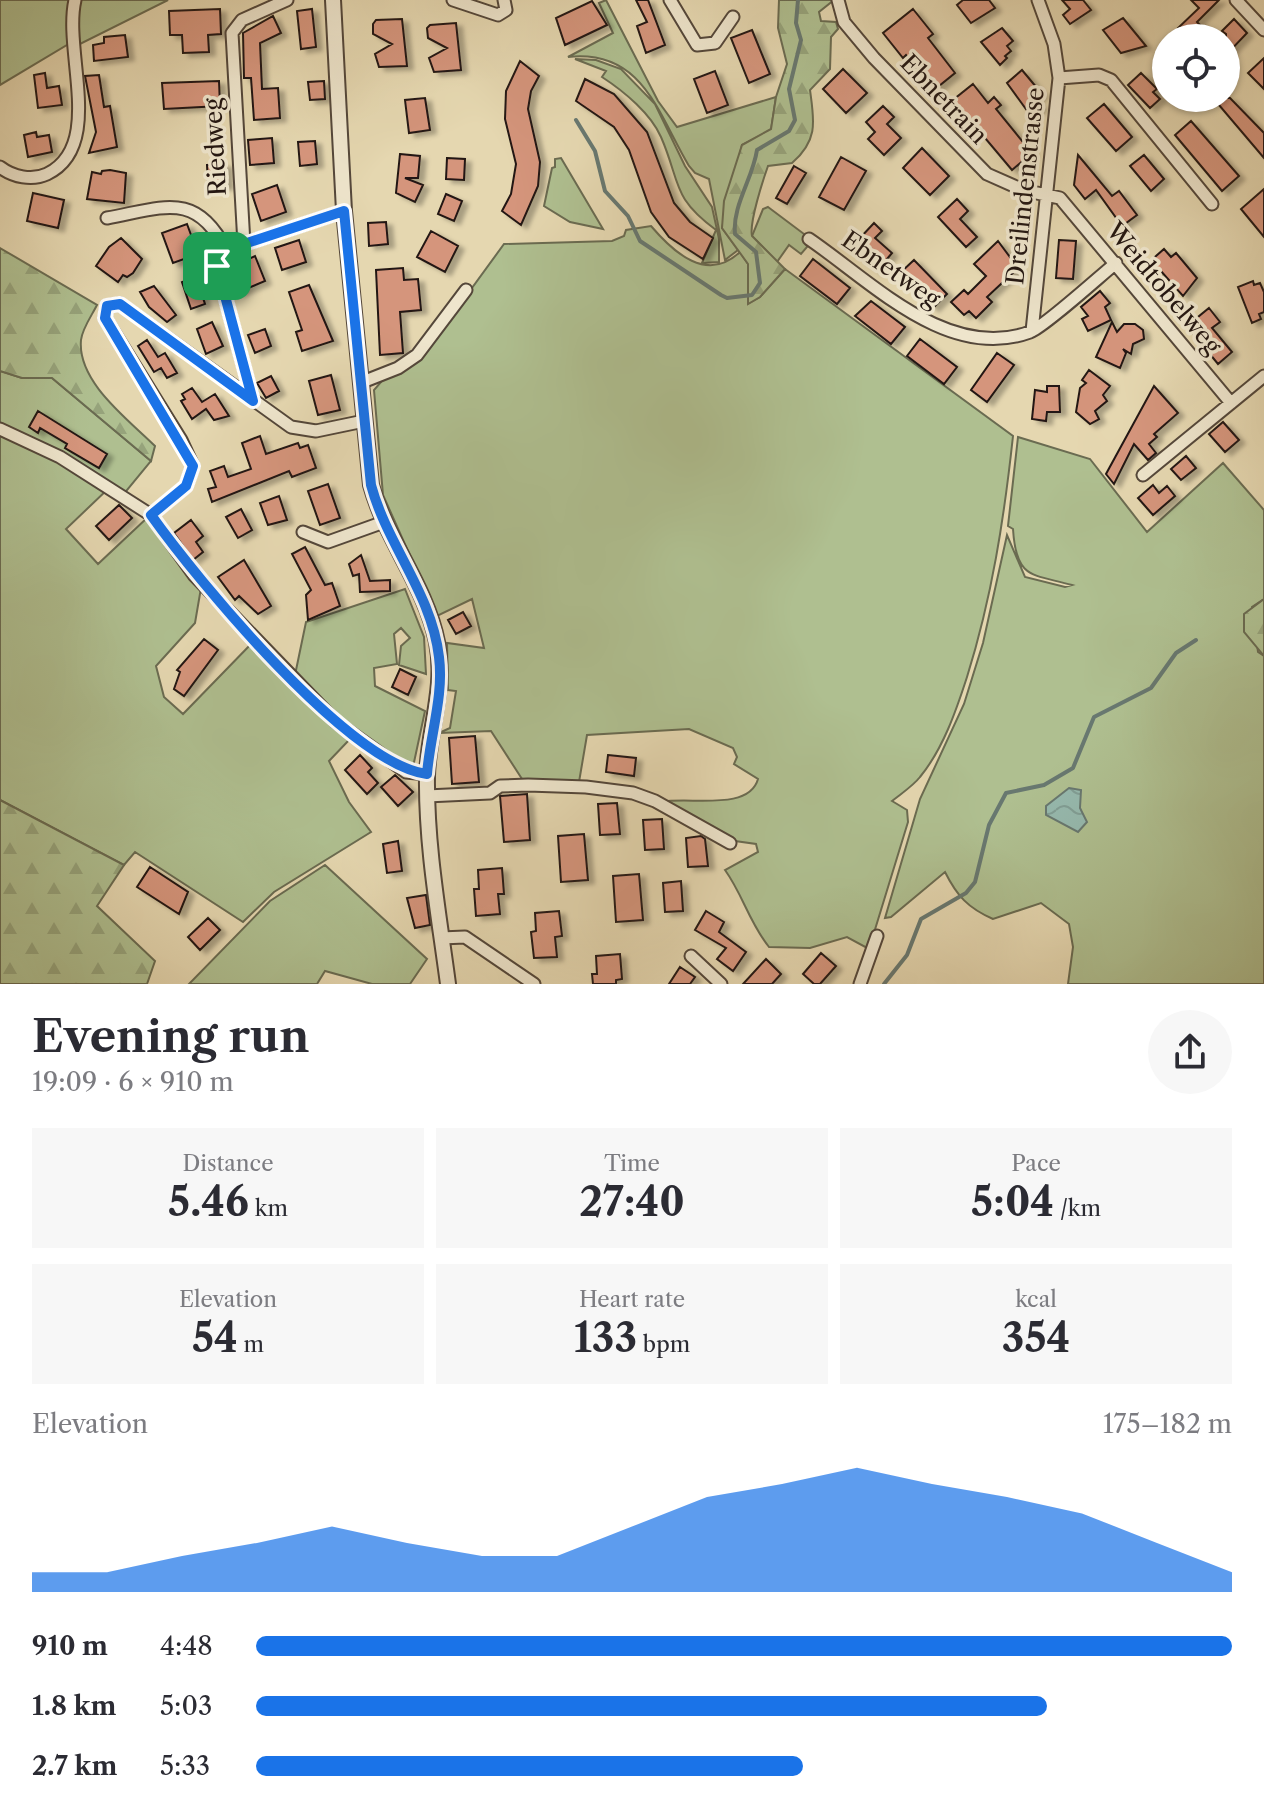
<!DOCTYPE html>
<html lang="en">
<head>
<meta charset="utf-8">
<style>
  :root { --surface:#fff; --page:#f7f7f7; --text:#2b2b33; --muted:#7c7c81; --accent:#1a73e8 }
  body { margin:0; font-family:"Libre Caslon Text",serif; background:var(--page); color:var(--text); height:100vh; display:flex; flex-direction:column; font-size:30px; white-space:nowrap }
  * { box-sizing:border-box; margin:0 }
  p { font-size:26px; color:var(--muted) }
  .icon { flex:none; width:44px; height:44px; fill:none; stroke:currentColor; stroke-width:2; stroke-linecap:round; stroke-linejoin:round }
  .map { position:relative; height:984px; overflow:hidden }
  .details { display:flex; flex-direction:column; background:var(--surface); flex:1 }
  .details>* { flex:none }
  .buttons { position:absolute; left:1152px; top:24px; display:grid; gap:16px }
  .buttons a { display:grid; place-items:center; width:88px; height:88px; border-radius:50%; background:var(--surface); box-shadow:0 2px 6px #0004; font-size:40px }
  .pin { position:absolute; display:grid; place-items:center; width:68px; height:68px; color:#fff; margin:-34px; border-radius:16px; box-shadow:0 4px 12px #0006 }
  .round { display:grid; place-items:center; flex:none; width:84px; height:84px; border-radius:42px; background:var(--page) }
  .headline { display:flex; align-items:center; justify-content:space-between; height:136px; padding:0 32px }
  h1 { font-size:44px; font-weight:700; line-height:60px }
  .metrics { display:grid; grid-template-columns:repeat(3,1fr); gap:12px; height:136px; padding:8px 32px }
  .metrics div { display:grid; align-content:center; border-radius:0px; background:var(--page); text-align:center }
  .metrics b { font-size:40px; font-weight:700 }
  .metrics small { font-size:22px; font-weight:400 }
  .metrics p { font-size:22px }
  .chart { height:224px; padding:16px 32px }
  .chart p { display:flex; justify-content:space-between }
  .chart svg { width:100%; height:144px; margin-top:8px; fill:var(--accent); opacity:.7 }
  ul { padding:0 32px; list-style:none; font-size:26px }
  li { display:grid; grid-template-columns:128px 96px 1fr; align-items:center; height:60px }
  li i { height:20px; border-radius:10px; background:var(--accent) }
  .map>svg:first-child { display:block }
  .green { fill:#afbf90; stroke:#6a6b51; stroke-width:2 }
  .forest { fill:url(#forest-firs); stroke:#6a6b51; stroke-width:2 }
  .water { fill:url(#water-waves); stroke:#687870; stroke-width:2 }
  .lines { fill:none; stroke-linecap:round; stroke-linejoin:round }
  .stream { stroke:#687870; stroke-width:4 }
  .building { fill:#d5957c; stroke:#241712; stroke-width:2; filter:url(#shadow) }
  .minor-casing { stroke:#54473a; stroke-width:15 }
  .tertiary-casing { stroke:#54473a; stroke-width:18 }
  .minor { stroke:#eee5cc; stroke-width:11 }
  .tertiary { stroke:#eee5cc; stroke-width:14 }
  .route-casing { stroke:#fff; stroke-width:16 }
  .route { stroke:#1a73e8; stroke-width:10 }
  .labels { text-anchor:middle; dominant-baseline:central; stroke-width:7; stroke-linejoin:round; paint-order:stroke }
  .street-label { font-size:24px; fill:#241712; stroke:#eee5cc }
</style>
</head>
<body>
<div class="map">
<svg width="1264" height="984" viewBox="0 0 1264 984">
  <defs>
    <pattern id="forest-firs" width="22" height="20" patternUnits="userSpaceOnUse" patternTransform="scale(2)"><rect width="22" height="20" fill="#afbf90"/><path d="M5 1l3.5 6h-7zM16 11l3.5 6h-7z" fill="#96a37b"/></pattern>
    <pattern id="water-waves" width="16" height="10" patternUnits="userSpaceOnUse" patternTransform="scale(2)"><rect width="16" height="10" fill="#96b9ae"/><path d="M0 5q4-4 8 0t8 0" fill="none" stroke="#819e95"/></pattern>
    <filter id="shadow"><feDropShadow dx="6" dy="3.5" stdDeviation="2" flood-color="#0004"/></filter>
  </defs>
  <rect width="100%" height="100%" fill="#e5d7b0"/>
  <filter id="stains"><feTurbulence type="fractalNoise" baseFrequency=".0025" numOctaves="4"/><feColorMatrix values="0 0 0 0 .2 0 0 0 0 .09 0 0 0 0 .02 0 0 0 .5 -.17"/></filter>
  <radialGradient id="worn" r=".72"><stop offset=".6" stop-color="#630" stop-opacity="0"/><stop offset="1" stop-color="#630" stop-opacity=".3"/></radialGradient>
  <path class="green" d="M 0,0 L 168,0 L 78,45 L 67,45 L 0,85 Z
    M 606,0 L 658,101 L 677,127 L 776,97 L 771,130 L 742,145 L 722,228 L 738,250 L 725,260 L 709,179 L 695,173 L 689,166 C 658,114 643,49 568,57 L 613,33 L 599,3 Z
    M 575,59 L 596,60 L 621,69 L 655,104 L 685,166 L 712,207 L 719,239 L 719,262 L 702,263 L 716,230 C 671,197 681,183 661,137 C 651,114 625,92 602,77 L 606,71 Z
    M 561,158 L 603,229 L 570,222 L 544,206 L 552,168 L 555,167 L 555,159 Z
    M 768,207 L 804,234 L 807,247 L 801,254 L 789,245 L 777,262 L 752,236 L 763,209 Z
    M 651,226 C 674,253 707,283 740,252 L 748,264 L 749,303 L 760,297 L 785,269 L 1013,436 C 1004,519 992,597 967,677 C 956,711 943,749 920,777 C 913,786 902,793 892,801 L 907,810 L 908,822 L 869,949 L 847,937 L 810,948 L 769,947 C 749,922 743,895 725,870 L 758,852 L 756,844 L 735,841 L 662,802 C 687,796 749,812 758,779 L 734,764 L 737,757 L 733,748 L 689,729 L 587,735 L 579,782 L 524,782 L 491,731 L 439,733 L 450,728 L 456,691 L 448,690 L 447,643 L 484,648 L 472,599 L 437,616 L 383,495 L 374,390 L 387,375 L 434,340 L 504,244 L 612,241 L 624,236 L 626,230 Z
    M 0,371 L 22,378 L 52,378 L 151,461 L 123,495 L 110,487 L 66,529 L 98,564 L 148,517 L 201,588 L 195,623 L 156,666 L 164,697 L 183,714 L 254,641 L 350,739 L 329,761 L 349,802 L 371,832 L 274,892 L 243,922 L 135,852 L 124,865 L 0,800 Z
    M 1018,437 L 1090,459 L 1147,532 L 1223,463 L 1264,510 L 1264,599 L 1252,607 L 1258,652 L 1264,656 L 1264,984 L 1068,984 L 1073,947 L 1069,924 L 1041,903 L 993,919 C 968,908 957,896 945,872 L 891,917 L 885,918 L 920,799 L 964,704 L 983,643 L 1007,535 L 1025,577 L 1065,587 L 1072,585 C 1033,574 1016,580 1013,529 L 1008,526 Z
    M 405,589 L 424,637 L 426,674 L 399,665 L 401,646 L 410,638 L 401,628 L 394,634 L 397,664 L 374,668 L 375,686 L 425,711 L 413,767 L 405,766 L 345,727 L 295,675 L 306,622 Z
    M 325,865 L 427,959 L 410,984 L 372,984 L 325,971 L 317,984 L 189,984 L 270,901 Z"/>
  <path class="forest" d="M 779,0 L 834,0 L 819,12 L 821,21 L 836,22 L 838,29 L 831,37 L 830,69 L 810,90 C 814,120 819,140 792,163 L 768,166 C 763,180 749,223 752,236 L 785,269 L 760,297 L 748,304 L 748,264 L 722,228 L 724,201 L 742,145 L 771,129 L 776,97 L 787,64 L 778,28 Z
    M 0,248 L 97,305 C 92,315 82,329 81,340 C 77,382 129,420 155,446 L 151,461 L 52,378 L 22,378 L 0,371 Z
    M 1264,599 L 1264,656 L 1244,632 L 1244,614 Z
    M 0,800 L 124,865 L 97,906 L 155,961 L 147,984 L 0,984 Z"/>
  <path class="water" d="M 1069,788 L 1081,790 L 1080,808 L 1087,822 L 1078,832 L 1046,815 L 1046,806 Z"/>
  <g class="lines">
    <path class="stream" d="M 576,120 L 595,151 L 605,191 L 628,216 L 640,241 L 721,295 L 727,298 L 752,295 L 760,283 L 756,252 L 735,234 C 732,206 753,178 757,150 L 789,131 L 795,120 L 789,89 L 801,40 L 796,23 L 798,0
      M 884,984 L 907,955 L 921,919 L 966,893 L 975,882 L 989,825 L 1006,793 L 1044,785 L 1073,768 L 1094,717 L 1151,688 L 1176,653 L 1196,640"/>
  </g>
  <path class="building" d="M 636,0 L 648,0 L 665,45 L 646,53 L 637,26 L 647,22 Z
    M 963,0 L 989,0 L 995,8 L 971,23 L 957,5 Z
    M 1062,0 L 1083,0 L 1091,10 L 1070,24 L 1063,15 L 1070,9 Z
    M 1191,0 L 1219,0 L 1197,22 L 1206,31 L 1199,38 L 1187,38 L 1178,28 L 1199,8 Z
    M 592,1 L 607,25 L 565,45 L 556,18 Z
    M 220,9 L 221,34 L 208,35 L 209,52 L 183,53 L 182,35 L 170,35 L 169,11 Z
    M 312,9 L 316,47 L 301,49 L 297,11 Z
    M 913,9 L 933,34 L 928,38 L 955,73 L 934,90 L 906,55 L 903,58 L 883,33 Z
    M 273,16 L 281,33 L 260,43 L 262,89 L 278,88 L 280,118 L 254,120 L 251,78 L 244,78 L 243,33 Z
    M 1123,18 L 1146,46 L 1121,53 L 1103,30 Z
    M 402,19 L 407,66 L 379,67 L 375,54 L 392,44 L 373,34 L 373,24 L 376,20 Z
    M 1234,19 L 1247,33 L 1226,55 L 1226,34 L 1222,31 Z
    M 456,23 L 461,70 L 434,72 L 429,58 L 447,48 L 428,38 L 427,28 L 430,25 Z
    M 1002,28 L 1013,41 L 1007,46 L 1011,51 L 1005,56 L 1007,58 L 1000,65 L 981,42 Z
    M 752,30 L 770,74 L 749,83 L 731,38 Z
    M 125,35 L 128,57 L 94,61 L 93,45 L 104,43 L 104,37 Z
    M 1264,58 L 1264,89 L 1248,73 Z
    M 520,61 L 539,76 L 531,91 L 528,109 L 540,162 L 538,186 L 521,225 L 502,211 L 511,194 L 516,164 L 505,119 L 506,91 Z
    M 843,69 L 867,93 L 846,113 L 823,89 Z
    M 1022,70 L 1042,94 L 1035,100 L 1041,107 L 1031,116 L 1007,83 Z
    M 715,71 L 728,105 L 707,113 L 694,79 Z
    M 45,73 L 47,88 L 59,86 L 62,105 L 38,108 L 34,75 Z
    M 1141,73 L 1157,89 L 1153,92 L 1160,99 L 1150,108 L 1128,85 Z
    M 99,75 L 104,107 L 110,106 L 117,147 L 89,153 L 96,132 L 85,76 Z
    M 585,79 L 614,94 L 647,132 L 674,203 L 690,222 L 713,238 L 703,259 L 669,237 L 651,212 L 629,150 L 614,127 L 576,101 Z
    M 219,81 L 220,106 L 164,109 L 162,83 Z
    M 324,81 L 325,99 L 310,100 L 308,82 Z
    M 973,84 L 988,103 L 994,97 L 1001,105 L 996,109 L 1032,153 L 1012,170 L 953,100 Z
    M 425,98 L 430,130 L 409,133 L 405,100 Z
    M 1213,98 L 1230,98 L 1264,133 L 1264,158 Z
    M 1104,104 L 1132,137 L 1116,151 L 1087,118 Z
    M 883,106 L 894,117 L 887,124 L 901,138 L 884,155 L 868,139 L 875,132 L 866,122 Z
    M 1191,121 L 1239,176 L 1222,191 L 1175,135 Z
    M 36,132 L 37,137 L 49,135 L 52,152 L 28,157 L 24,135 Z
    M 272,138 L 274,163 L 250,165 L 248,140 Z
    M 315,141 L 317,164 L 300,166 L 298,142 Z
    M 922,148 L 949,176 L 930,195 L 903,168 Z
    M 400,154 L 420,156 L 418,178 L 405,178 L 423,185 L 415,202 L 396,193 Z
    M 1078,155 L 1112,196 L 1119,191 L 1137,215 L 1122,226 L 1096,190 L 1085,199 L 1074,185 Z
    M 1144,155 L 1164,179 L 1151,191 L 1130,166 Z
    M 841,157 L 866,171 L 844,210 L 819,197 Z
    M 447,158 L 465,159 L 464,180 L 446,179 Z
    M 226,164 L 227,186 L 208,186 L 207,165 Z
    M 794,166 L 806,173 L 787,204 L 776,198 Z
    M 110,170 L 126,173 L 124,203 L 87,199 L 92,172 L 101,174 L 102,171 Z
    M 277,185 L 286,212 L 261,221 L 252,194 Z
    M 1264,189 L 1264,237 L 1241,209 Z
    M 33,193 L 64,200 L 58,228 L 27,221 Z
    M 446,194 L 462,201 L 454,221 L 438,214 Z
    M 957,199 L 968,211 L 960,219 L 977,237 L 966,247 L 938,217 Z
    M 386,222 L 388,244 L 369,246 L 368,223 Z
    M 874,223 L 882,231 L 875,238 L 892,253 L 877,271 L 862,258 L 871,248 L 860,238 Z
    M 187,224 L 198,254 L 173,263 L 162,233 Z
    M 431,231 L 458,246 L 445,272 L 417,257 Z
    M 121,238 L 142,259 L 133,273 L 127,277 L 123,275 L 118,282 L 96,266 L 109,247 Z
    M 299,240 L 306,262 L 282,270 L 275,248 Z
    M 1059,240 L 1076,241 L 1073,279 L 1056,278 Z
    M 998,241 L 1018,268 L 987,297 L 992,302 L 976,318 L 969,311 L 964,315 L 951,302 L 964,290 L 968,294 L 986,276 L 974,264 Z
    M 1164,249 L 1171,257 L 1176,253 L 1197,278 L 1183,296 L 1161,271 L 1157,274 L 1148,263 Z
    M 255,256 L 265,281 L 239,292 L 231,267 Z
    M 813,259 L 850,288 L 837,304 L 800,276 Z
    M 914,260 L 947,294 L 933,308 L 900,273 Z
    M 403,268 L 404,280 L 418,279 L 421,310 L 400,312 L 403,353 L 380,355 L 376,270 Z
    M 196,277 L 205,304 L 191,309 L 182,282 Z
    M 1253,281 L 1254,285 L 1260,283 L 1264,292 L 1264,312 L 1259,314 L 1261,319 L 1252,323 L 1238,287 Z
    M 309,285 L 333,341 L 302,351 L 296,332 L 302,330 L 289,292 Z
    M 154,286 L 176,315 L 167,322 L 149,307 L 140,292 Z
    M 1100,291 L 1110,303 L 1105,307 L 1111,320 L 1088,331 L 1082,319 L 1088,316 L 1081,307 Z
    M 871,301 L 905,327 L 891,344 L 855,316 Z
    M 1209,308 L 1220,322 L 1212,328 L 1232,352 L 1218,364 L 1187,326 Z
    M 212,322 L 223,346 L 206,354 L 197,329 Z
    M 1112,322 L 1117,332 L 1124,324 L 1135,324 L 1143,330 L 1144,339 L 1133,344 L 1131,354 L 1123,349 L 1126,353 L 1120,368 L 1096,357 Z
    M 265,329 L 271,346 L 255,353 L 248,335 Z
    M 920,339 L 957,367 L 944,384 L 907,356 Z
    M 147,340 L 158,357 L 165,353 L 177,373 L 167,378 L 161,368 L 154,372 L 138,346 Z
    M 997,353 L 1014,365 L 987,402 L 971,390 Z
    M 1089,370 L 1110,386 L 1103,395 L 1107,401 L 1095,411 L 1099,419 L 1090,424 L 1076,412 L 1080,388 L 1086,383 L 1082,380 Z
    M 331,375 L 340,410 L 318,415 L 309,381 Z
    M 271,376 L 279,391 L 266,398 L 257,383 Z
    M 1047,386 L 1059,386 L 1060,412 L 1047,412 L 1046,421 L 1032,419 L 1035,390 L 1047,392 Z
    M 1154,386 L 1178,413 L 1154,434 L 1157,437 L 1149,444 L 1156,453 L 1148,460 L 1134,444 L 1114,484 L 1106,474 Z
    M 192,388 L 202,402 L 215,394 L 229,416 L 214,420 L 206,409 L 192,419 L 181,401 L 185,399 L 182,394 Z
    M 38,411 L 107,454 L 99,468 L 65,448 L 67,444 L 40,428 L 38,433 L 29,427 Z
    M 1223,422 L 1239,440 L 1225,452 L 1209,434 Z
    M 260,436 L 266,454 L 298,443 L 300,448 L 308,445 L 316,468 L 292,477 L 289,471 L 212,502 L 208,489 L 216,487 L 210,471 L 224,466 L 228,477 L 251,469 L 242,443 Z
    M 1186,456 L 1196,468 L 1181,480 L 1171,469 Z
    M 328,484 L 340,518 L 320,525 L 308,491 Z
    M 1153,485 L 1159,493 L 1167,486 L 1175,496 L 1153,515 L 1138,498 Z
    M 279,496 L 287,520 L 268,525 L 260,503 Z
    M 119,505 L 132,518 L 109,540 L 96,526 Z
    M 241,509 L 252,530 L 238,538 L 226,517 Z
    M 191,520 L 203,536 L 196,542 L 203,552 L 193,560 L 174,533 Z
    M 305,547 L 325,585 L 332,583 L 340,606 L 308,620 L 306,595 L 311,590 L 292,554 Z
    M 361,555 L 370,581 L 390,580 L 390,591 L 360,592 L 359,574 L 353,576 L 349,564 Z
    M 244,560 L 271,606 L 258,614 L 239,596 L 235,600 L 218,577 Z
    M 463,612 L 471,626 L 456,634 L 448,620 Z
    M 204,639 L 218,650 L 184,696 L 174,689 L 180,672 L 177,670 Z
    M 400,669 L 416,677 L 408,695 L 392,687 Z
    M 475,736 L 479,782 L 452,784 L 449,738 Z
    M 360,755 L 372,768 L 368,772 L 378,783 L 367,794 L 345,770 Z
    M 608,755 L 636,758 L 634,776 L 606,772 Z
    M 395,775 L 413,792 L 398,806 L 381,787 Z
    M 527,794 L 530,840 L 504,842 L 500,796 Z
    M 617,803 L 620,834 L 600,835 L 598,804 Z
    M 662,819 L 664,849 L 645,850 L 643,820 Z
    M 584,834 L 588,880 L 561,882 L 558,836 Z
    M 701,836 L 705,839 L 708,866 L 688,867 L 686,838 Z
    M 398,841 L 402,871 L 387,873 L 383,844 Z
    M 150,867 L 188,892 L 179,914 L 137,887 Z
    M 502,868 L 504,894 L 498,894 L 500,914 L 476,916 L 474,889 L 479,889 L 478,870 Z
    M 639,874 L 643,920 L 616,922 L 613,876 Z
    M 681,881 L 683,911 L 665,912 L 663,883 Z
    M 426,895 L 430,925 L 415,928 L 407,898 Z
    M 559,911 L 562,936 L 555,937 L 557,957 L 534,958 L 531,932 L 536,931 L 535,913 Z
    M 706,911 L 724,922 L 719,932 L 746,952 L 733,971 L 717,959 L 726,948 L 695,930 Z
    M 208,918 L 220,930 L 200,950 L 188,937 Z
    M 821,953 L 836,966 L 820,984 L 814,984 L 803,974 Z
    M 620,954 L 622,979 L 616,980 L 616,984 L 593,984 L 592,974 L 597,974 L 596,956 Z
    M 766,959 L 781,974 L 772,984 L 743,984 Z
    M 680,967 L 695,977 L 690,984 L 669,984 Z"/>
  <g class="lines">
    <g class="minor-casing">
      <path id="minor" d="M 453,0 L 498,15 L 506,10 L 504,0
        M 670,0 L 697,45 L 715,43 L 733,17
        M 838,0 L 844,22 L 874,58 L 987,174 L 1023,190 L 1060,198 L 1231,403
        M 1236,0 L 1264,30
        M 1059,78 L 1099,75 L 1111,80 L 1212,204
        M 0,167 C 13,177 32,181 47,174 C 105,146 63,52 75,0
        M 107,218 C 163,208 196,190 226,250
        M 809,239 C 872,282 948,362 1030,332 C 1044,327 1100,276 1116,263
        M 244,244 L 232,33 L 242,20 L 287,0
        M 1032,331 L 1059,78 L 1054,44 L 1038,0
        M 360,383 L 398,368 L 417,355 L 466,290
        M 253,401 L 217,266 L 226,250 L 344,211
        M 0,429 L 60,457 L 151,515 L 194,575 L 336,722 L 406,772 L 427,774
        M 1143,475 L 1264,376
        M 151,515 L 186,486 L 193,466 L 181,440 L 105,318 L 107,306 L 120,304 L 291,427 L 316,431 L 364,421
        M 303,532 L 328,542 L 384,522
        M 427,796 L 490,793 L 500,786 L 528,785 L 586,787 L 633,793 L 655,801 L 730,843
        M 441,938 L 465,937 L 534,984
        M 691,956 L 721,984
        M 860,984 L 877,936"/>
    </g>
    <g class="tertiary-casing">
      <path id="tertiary" d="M 333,0 L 344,211 L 371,485 C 386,540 426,586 437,642 C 446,688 428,731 427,776 C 426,845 439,916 448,984"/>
    </g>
    <use href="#minor" class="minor"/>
    <use href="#tertiary" class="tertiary"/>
  </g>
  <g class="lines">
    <g class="route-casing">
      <path id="route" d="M 344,211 L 371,485 C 387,545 432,594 439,657 C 444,696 430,735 427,774 C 349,764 198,581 151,515 L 186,486 L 193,466 L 105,318 L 107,306 L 120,304 L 253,401 L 217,266 L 226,250 Z"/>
    </g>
    <use href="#route" class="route"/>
  </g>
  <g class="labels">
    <g class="street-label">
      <text transform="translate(944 99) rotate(46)">Ebnetrain</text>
      <text transform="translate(215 147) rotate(-93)">Riedweg</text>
      <text transform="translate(1025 186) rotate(-84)">Dreilindenstrasse</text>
      <text transform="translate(891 269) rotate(35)">Ebnetweg</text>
      <text transform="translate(1164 288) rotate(50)">Weidtobelweg</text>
    </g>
  </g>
  <rect width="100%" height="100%" filter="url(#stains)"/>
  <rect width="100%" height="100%" fill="url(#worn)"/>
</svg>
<div class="buttons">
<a><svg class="icon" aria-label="locate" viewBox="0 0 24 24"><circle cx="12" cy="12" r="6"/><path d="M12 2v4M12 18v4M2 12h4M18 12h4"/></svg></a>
</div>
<div class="pin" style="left:217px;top:266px;background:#1e9e55"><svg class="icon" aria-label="arrive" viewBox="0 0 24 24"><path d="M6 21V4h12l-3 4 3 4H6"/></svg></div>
</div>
<section class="details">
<div class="headline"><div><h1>Evening run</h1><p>19:09 · 6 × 910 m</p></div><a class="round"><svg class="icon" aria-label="share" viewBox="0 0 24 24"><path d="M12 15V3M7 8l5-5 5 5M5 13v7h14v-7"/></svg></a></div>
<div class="metrics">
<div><p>Distance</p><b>5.46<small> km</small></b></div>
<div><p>Time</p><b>27:40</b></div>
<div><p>Pace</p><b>5:04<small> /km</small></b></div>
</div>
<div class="metrics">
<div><p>Elevation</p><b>54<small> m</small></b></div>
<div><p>Heart rate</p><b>133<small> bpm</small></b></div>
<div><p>kcal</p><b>354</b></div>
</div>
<div class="chart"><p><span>Elevation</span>175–182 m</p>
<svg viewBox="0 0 160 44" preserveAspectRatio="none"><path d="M0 44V38L10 38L20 33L30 29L40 24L50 29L60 33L70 33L80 24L90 15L100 11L110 6L120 11L130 15L140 20L150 29L160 38V44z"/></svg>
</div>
<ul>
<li><b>910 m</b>4:48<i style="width:100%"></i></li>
<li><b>1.8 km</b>5:03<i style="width:81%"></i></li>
<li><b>2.7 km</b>5:33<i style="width:56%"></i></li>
</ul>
</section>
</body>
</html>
